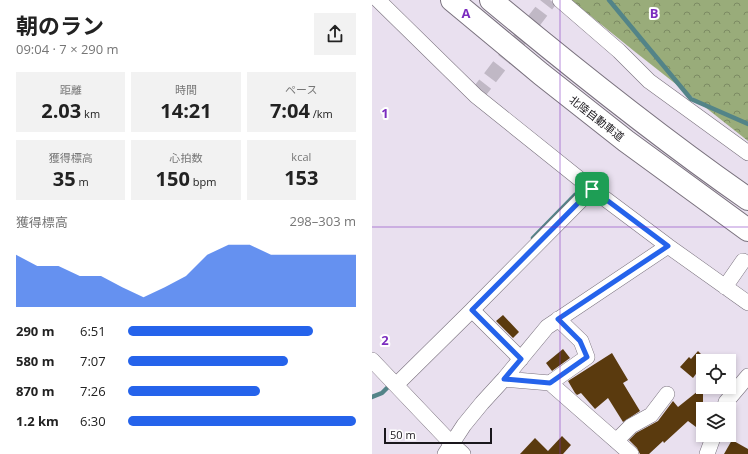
<!DOCTYPE html>
<html lang="ja">
<head>
<meta charset="utf-8">
<style>
  :root { --surface:#fff; --page:#f2f2f2; --text:#222; --muted:#767676; --accent:#2563eb }
  body { margin:0; font-family:"Open Sans","Noto Sans JP",sans-serif; background:var(--page); color:var(--text); height:100vh; display:flex; flex-direction:column; font-size:15px; white-space:nowrap }
  * { box-sizing:border-box; margin:0 }
  p { font-size:13px; color:var(--muted) }
  .icon { flex:none; width:22px; height:22px; fill:none; stroke:currentColor; stroke-width:2; stroke-linecap:round; stroke-linejoin:round }
  .map { position:relative; flex:1; overflow:hidden }
  .sheet { display:flex; flex-direction:column; background:var(--surface); width:372px }
  .sheet>* { flex:none }
  .tools { position:absolute; left:324px; top:354px; display:grid; gap:8px }
  .tools a { display:grid; place-items:center; width:40px; height:40px; border-radius:0px; background:var(--surface); box-shadow:0 2px 6px #0003; font-size:20px }
  .scale { position:absolute; left:12px; bottom:10px; width:108px; box-sizing:border-box; padding-left:4px; border:2px solid #1a171c; border-top:0; font-size:11px; line-height:14px; white-space:nowrap; color:#1a171c; -webkit-text-stroke:3px #fff; paint-order:stroke }
  .pin { position:absolute; display:grid; place-items:center; width:34px; height:34px; color:#fff; margin:-17px; border-radius:8px; box-shadow:0 2px 6px #0006 }
  .round { display:grid; place-items:center; flex:none; width:42px; height:42px; border-radius:0px; background:var(--page) }
  .summary { display:flex; align-items:center; justify-content:space-between; height:68px; padding:0 16px }
  h1 { font-size:22px; font-weight:700; line-height:30px }
  .metrics { display:grid; grid-template-columns:repeat(3,1fr); gap:6px; height:68px; padding:4px 16px }
  .metrics div { display:grid; align-content:center; border-radius:0px; background:var(--page); text-align:center }
  .metrics b { font-size:20px; font-weight:700 }
  .metrics small { font-size:11px; font-weight:400 }
  .metrics p { font-size:11px }
  .chart { height:112px; padding:8px 16px }
  .chart p { display:flex; justify-content:space-between }
  .chart svg { width:100%; height:72px; margin-top:4px; fill:var(--accent); opacity:.7 }
  ul { padding:0 16px; list-style:none; font-size:13px }
  li { display:grid; grid-template-columns:64px 48px 1fr; align-items:center; height:30px }
  li i { height:10px; border-radius:5px; background:var(--accent) }
  main { display:flex; flex:1; min-height:0 }
  .map>svg:first-child { display:block }
  .forest { fill:url(#forest-crowns) }
  .lines { fill:none; stroke-linecap:round; stroke-linejoin:round }
  .stream { stroke:#538488; stroke-width:4.5 }
  .building { fill:#5a3a0e }
  .street-tunnel { stroke:#c0b8c5; stroke-width:15; stroke-dasharray:15 8; stroke-linecap:butt }
  .street-casing { stroke:#7a727e; stroke-width:16 }
  .highway-casing { stroke:#7a727e; stroke-width:24 }
  .street { stroke:#fff; stroke-width:15 }
  .highway { stroke:#fff; stroke-width:22 }
  .route-casing { stroke:#fff; stroke-width:8 }
  .route { stroke:#2563eb; stroke-width:5 }
  .grid { fill:none; stroke:#7b2cbf; stroke-width:1; stroke-opacity:0.55 }
  .labels { text-anchor:middle; dominant-baseline:central; stroke-width:4; stroke-linejoin:round; paint-order:stroke }
  .street-label { font-size:11px; fill:#1a171c; stroke:#fff }
  .grid-label { font-size:13px; text-anchor:middle; font-weight:bold; fill:#7b2cbf; stroke:#fff; stroke-width:4; stroke-linejoin:round; paint-order:stroke }
</style>
</head>
<body>
<main>
<section class="sheet">
<div class="summary"><div><h1>朝のラン</h1><p>09:04 · 7 × 290 m</p></div><a class="round"><svg class="icon" aria-label="share" viewBox="0 0 24 24"><path d="M12 15V3M7 8l5-5 5 5M5 13v7h14v-7"/></svg></a></div>
<div class="metrics">
<div><p>距離</p><b>2.03<small> km</small></b></div>
<div><p>時間</p><b>14:21</b></div>
<div><p>ペース</p><b>7:04<small> /km</small></b></div>
</div>
<div class="metrics">
<div><p>獲得標高</p><b>35<small> m</small></b></div>
<div><p>心拍数</p><b>150<small> bpm</small></b></div>
<div><p>kcal</p><b>153</b></div>
</div>
<div class="chart"><p><span>獲得標高</span>298–303 m</p>
<svg viewBox="0 0 160 44" preserveAspectRatio="none"><path d="M0 44V12L10 19L20 19L30 25L40 25L50 32L60 38L70 32L80 25L90 12L100 6L110 6L120 12L130 12L140 12L150 12L160 12V44z"/></svg>
</div>
<ul>
<li><b>290 m</b>6:51<i style="width:81%"></i></li>
<li><b>580 m</b>7:07<i style="width:70%"></i></li>
<li><b>870 m</b>7:26<i style="width:58%"></i></li>
<li><b>1.2 km</b>6:30<i style="width:100%"></i></li>
</ul>
</section>
<div class="map">
<svg width="376" height="454" viewBox="0 0 376 454">
  <defs>
    <pattern id="forest-crowns" width="20" height="18" patternUnits="userSpaceOnUse"><rect width="20" height="18" fill="#99ac7a"/><path d="M2 6a3 3 0 1 1 6 0M12 15a3 3 0 1 1 6 0" fill="none" stroke="#7c8b63"/></pattern>
  </defs>
  <rect width="100%" height="100%" fill="#e9e0ef"/>
  <path class="forest" d="M 199,0 L 376,0 L 376,141 L 262,51 Z"/>
  <g class="lines">
    <path class="stream" d="M 237,0 L 319,99 L 376,124
      M 161,238 L 203,195
      M 0,397 L 10,393 L 19,384"/>
  </g>
  <path class="building" d="M 131,315 L 147,332 L 141,338 L 124,321 Z
    M 191,349 L 198,358 L 180,371 L 174,363 Z
    M 326,351 L 335,360 L 331,361 L 329,367 L 321,378 L 308,367 L 317,357 L 319,359 Z
    M 240,353 L 256,380 L 251,383 L 268,411 L 251,422 L 236,398 L 223,409 L 209,393 L 205,395 L 203,393 L 196,381 Z
    M 331,387 L 331,418 L 324,427 L 316,421 L 292,443 L 291,441 L 277,454 L 268,454 L 265,448 L 257,440 L 264,433 L 286,421 L 301,401 L 306,407 Z
    M 190,436 L 199,445 L 191,454 L 148,454 L 163,438 L 176,451 Z
    M 360,440 L 376,449 L 376,454 L 352,454 Z"/>
  <g class="lines">
    <path class="street-tunnel" d="M 104,96 L 178,0"/>
    <g class="street-casing">
      <path id="street" d="M 6,0 L 104,96 L 220,189 L 296,246 L 376,303
        M 188,0 L 247,51 L 277,81 L 376,153
        M 353,287 L 371,261
        M 100,310 L 220,189
        M 0,360 L 80,444 L 91,454
        M 132,379 L 178,383 L 259,454
        M 178,383 L 215,357 L 209,341 L 186,319
        M 24,385 L 100,310 L 149,359
        M 352,409 L 354,402 L 376,376
        M 244,441 L 259,426 L 279,415 L 295,394
        M 73,454 L 92,425 L 110,403 L 132,379 L 175,327 L 296,246
        M 335,454 L 342,435"/>
    </g>
    <g class="highway-casing">
      <path id="highway" d="M 80,0 L 169,74 L 254,141 L 376,230
        M 119,0 C 202,69 287,137 376,199"/>
    </g>
    <use href="#street" class="street"/>
    <use href="#highway" class="highway"/>
  </g>
  <g class="lines">
    <g class="route-casing">
      <path id="route" d="M 220,189 L 296,246 L 186,319 L 208,341 L 215,357 L 178,383 L 132,379 L 149,359 L 100,310 Z"/>
    </g>
    <use href="#route" class="route"/>
  </g>
  <path class="grid" d="M 188,0 L 188,454M 0,227 L 376,227"/>
  <g class="labels">
    <g class="street-label">
      <text transform="translate(225 118) rotate(38)">北陸自動車道</text>
    </g>
  </g>
  <g class="grid-label">
    <text x="94" y="18">A</text>
    <text x="282" y="18">B</text>
    <text x="13" y="118">1</text>
    <text x="13" y="345">2</text>
  </g>
</svg>
<div class="tools">
<a><svg class="icon" aria-label="locate" viewBox="0 0 24 24"><circle cx="12" cy="12" r="6"/><path d="M12 2v4M12 18v4M2 12h4M18 12h4"/></svg></a>
<a><svg class="icon" aria-label="layers" viewBox="0 0 24 24"><path d="M12 4l9 5-9 5-9-5zM3 14l9 5 9-5"/></svg></a>
</div>
<div class="scale">50 m</div>
<div class="pin" style="left:220px;top:189px;background:#1e9e55"><svg class="icon" aria-label="arrive" viewBox="0 0 24 24"><path d="M6 21V4h12l-3 4 3 4H6"/></svg></div>
</div>
</main>
</body>
</html>
